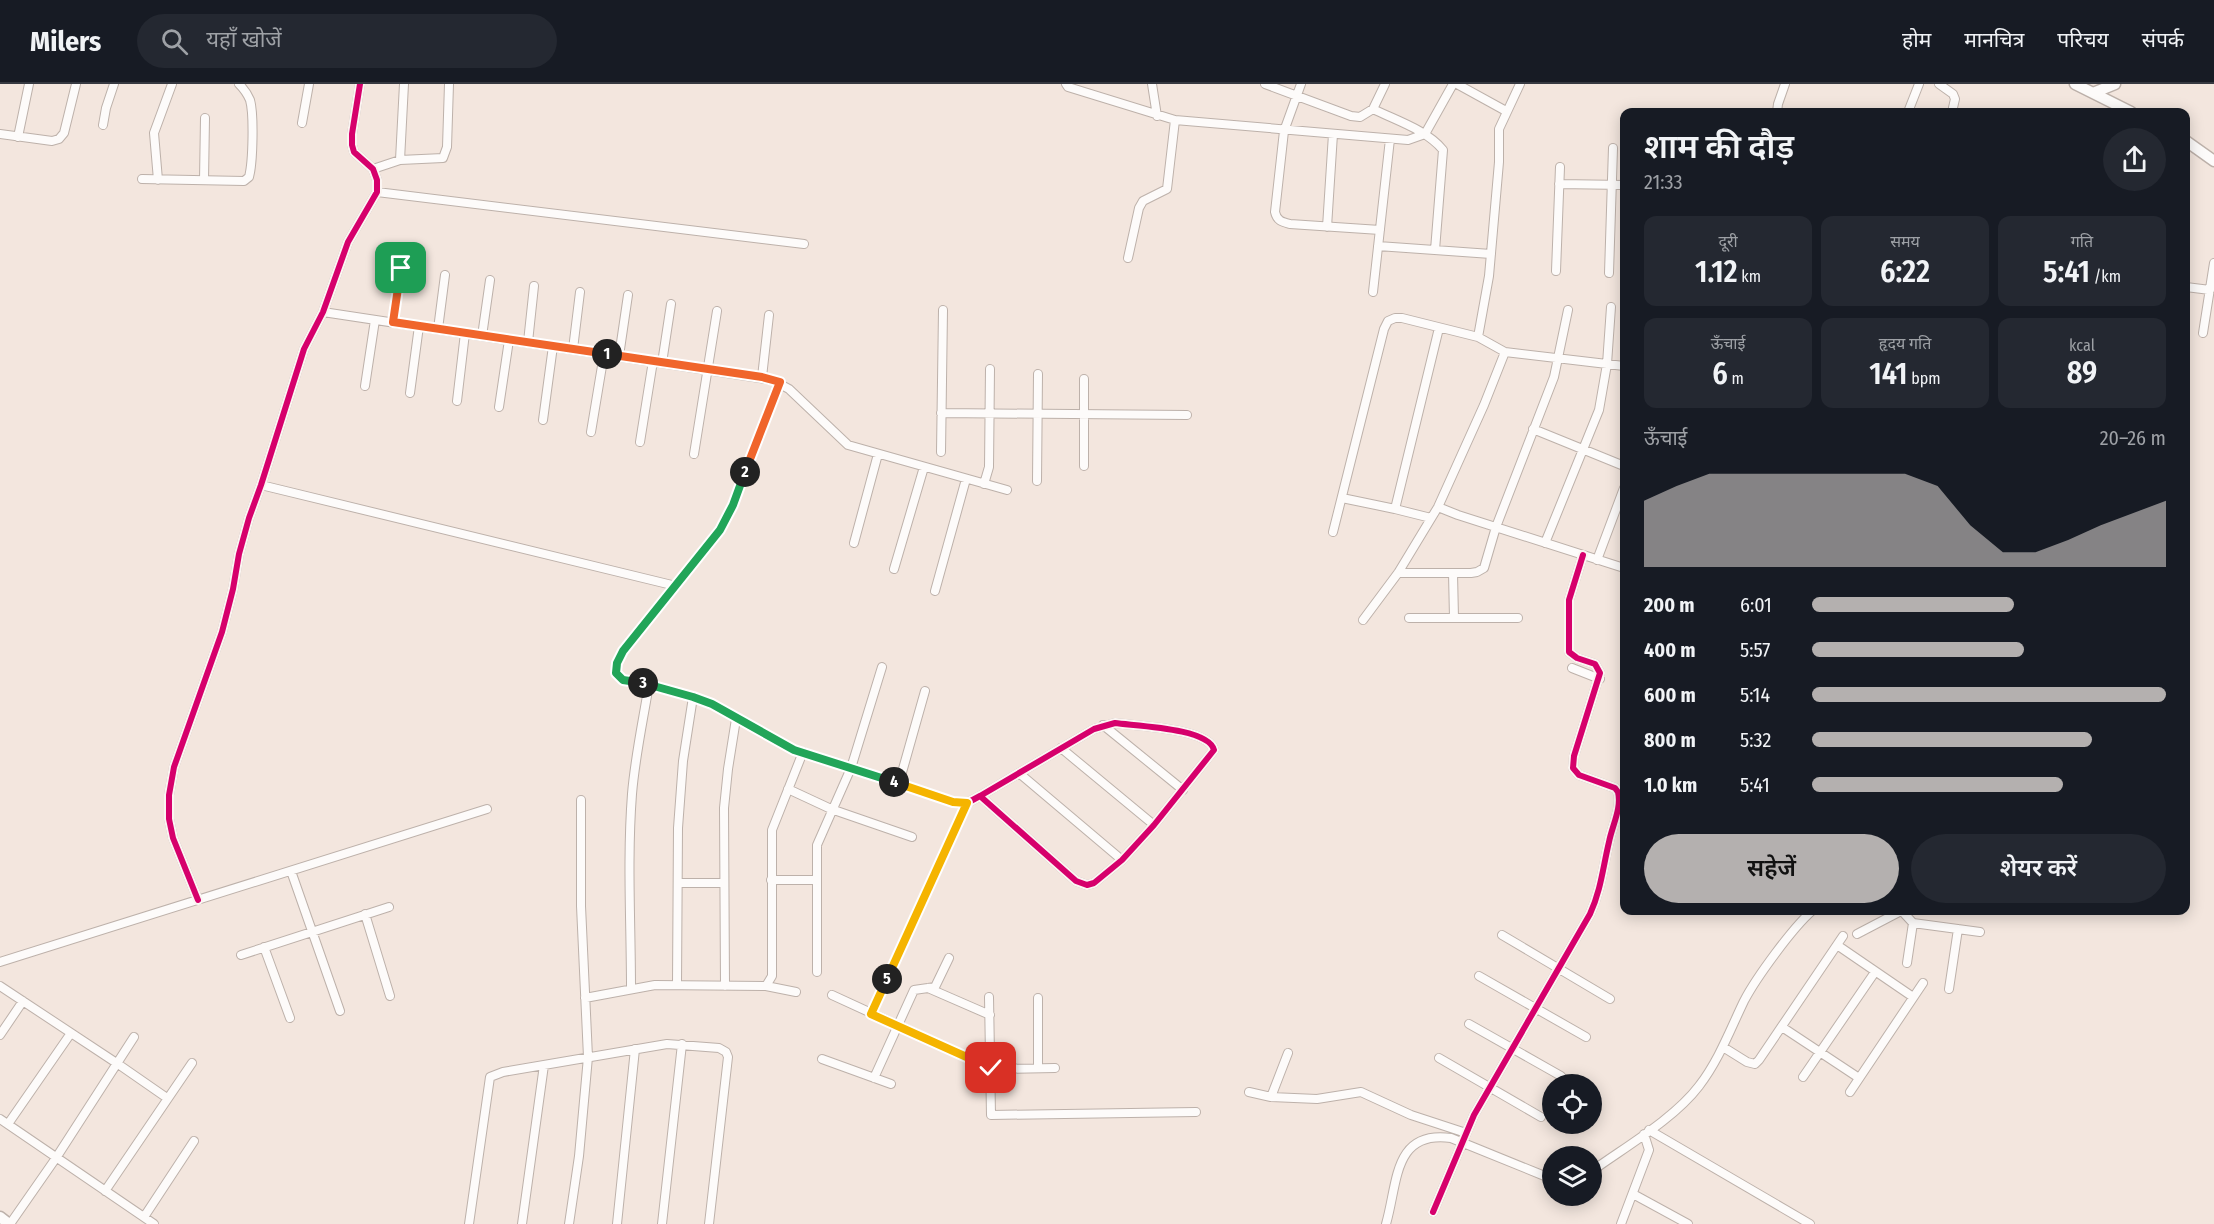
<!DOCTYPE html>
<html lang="hi">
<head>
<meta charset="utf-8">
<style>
  :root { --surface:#171b24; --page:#242831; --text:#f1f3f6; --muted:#9ea1a6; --line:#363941; --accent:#b4b0af }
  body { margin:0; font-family:"Fira Sans Condensed","Noto Sans Devanagari",sans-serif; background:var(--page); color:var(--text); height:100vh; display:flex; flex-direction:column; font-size:22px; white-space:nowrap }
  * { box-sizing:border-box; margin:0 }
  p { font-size:20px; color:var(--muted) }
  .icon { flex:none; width:33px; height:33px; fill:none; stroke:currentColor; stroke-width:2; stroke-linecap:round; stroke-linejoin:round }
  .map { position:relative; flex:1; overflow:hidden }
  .drawer { position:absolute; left:1620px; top:24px; width:570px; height:807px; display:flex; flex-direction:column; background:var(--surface); border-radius:12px; box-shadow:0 3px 15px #0003 }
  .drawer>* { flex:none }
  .buttons { position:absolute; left:1542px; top:990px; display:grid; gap:12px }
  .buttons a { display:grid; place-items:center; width:60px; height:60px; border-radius:50%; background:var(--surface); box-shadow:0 3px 15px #0003; font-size:30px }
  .pin { position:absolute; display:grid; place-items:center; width:51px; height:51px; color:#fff; margin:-26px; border-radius:12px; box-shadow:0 3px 9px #0006 }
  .km { position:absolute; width:30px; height:30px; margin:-15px; border-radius:50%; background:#222; color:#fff; font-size:16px; line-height:30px; text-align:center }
  .round { display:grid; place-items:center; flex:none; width:63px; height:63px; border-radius:32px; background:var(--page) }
  .head { display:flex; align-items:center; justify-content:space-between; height:102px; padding:0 24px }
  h1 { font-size:33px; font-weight:600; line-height:45px }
  .stats { display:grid; grid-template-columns:repeat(3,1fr); gap:9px; height:102px; padding:6px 24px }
  .stats div { display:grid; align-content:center; border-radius:12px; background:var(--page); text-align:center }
  .stats b { font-size:30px; font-weight:600 }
  .stats small { font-size:16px; font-weight:400 }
  .stats p { font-size:16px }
  .chart { height:168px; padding:12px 24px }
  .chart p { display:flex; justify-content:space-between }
  .chart svg { width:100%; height:108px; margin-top:6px; fill:var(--accent); opacity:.7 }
  .primary-button { display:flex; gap:12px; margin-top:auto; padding:12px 24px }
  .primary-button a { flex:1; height:69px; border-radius:36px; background:var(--accent); color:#111; font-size:24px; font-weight:600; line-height:69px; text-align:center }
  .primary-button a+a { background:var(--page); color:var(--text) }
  ul { padding:0 24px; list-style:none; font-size:20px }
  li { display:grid; grid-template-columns:96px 72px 1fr; align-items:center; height:45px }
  li i { height:15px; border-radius:8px; background:var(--accent) }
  header { display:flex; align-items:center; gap:36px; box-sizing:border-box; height:84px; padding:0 30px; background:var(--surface); border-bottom:2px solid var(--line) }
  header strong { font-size:28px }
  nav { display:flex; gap:33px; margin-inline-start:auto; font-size:21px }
  .search { width:420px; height:54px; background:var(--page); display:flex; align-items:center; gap:15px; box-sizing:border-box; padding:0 21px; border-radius:33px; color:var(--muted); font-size:22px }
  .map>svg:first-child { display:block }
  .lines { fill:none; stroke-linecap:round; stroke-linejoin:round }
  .minor-casing { stroke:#bdb1aa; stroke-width:10 }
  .tertiary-casing { stroke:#bdb1aa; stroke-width:13 }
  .minor { stroke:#fdfbfa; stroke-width:8 }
  .tertiary { stroke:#fdfbfa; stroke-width:10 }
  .cycleway-casing { stroke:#fbf5f2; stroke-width:10 }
  .cycleway { stroke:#d6006c; stroke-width:6 }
  .split-1-casing { stroke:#fff; stroke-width:12 }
  .split-2-casing { stroke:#fff; stroke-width:12 }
  .split-3-casing { stroke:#fff; stroke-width:12 }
  .split-4-casing { stroke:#fff; stroke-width:12 }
  .split-5-casing { stroke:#fff; stroke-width:12 }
  .split-6-casing { stroke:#fff; stroke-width:12 }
  .split-1 { stroke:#f0652b; stroke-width:8 }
  .split-2 { stroke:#f0652b; stroke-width:8 }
  .split-3 { stroke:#22a559; stroke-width:8 }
  .split-4 { stroke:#22a559; stroke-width:8 }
  .split-5 { stroke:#f5b400; stroke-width:8 }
  .split-6 { stroke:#f5b400; stroke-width:8 }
</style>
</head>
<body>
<header>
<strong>Milers</strong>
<div class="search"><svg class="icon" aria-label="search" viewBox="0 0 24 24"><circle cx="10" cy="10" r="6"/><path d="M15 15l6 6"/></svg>यहाँ खोजें</div>
<nav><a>होम</a><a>मानचित्र</a><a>परिचय</a><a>संपर्क</a></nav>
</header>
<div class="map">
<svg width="2214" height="1140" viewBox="0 0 2214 1140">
  <rect width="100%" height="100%" fill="#f3e6de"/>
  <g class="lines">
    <g class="minor-casing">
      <path id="minor" d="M 1066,0 L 1068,3 L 1175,36 L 1408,56 L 1425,50 L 1453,0
        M 1152,0 L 1157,32
        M 1265,0 L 1351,32 L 1360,33 L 1373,25 L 1385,0
        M 1301,0 L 1284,47 L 1275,128 C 1277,137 1282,138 1290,140 L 1380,146
        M 1457,0 L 1506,27
        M 1939,0 L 1953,10 L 1955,15 L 1952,28
        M 1373,25 C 1395,36 1427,46 1443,66 L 1435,166
        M 1777,28 L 1778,20 L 1785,0
        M 1908,28 L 1919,0
        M 302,39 L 309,0
        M 103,41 L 106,24 L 114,0
        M 0,50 L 52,57 L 59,55 L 64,49 L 76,0
        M 18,53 L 29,0
        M 400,76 L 404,0
        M 373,85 L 400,76 L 443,74 L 447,63 L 449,0
        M 142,95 L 244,97 L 249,93 C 253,78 254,30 250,16 C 247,9 244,5 239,0
        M 158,96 L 154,49 L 172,0
        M 204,96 L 205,34
        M 1559,100 L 1624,101
        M 377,108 L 804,160
        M 1327,143 L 1333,50
        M 1378,162 L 1491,170
        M 1128,174 L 1139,124 L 1143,117 L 1167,105 L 1175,36
        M 1556,187 L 1560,83
        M 1609,189 L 1613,64
        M 2186,203 L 2210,206
        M 1373,208 L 1390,55
        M 323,228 L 772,296 L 789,305 L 848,361 L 1007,406
        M 393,238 L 401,184
        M 438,245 L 445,191
        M 2203,249 L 2214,179
        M 482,252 L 490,196
        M 1478,253 L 1489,192 L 1499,78 L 1499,45 L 1520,0
        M 528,258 L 534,202
        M 573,265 L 580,208
        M 619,272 L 628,211
        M 662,279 L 671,220
        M 762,293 L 769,231
        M 779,298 L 733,421 L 719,446 L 623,567 L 617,579 L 616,589 L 623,595 L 693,613 L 712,620 L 794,666 L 961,720 L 967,719 L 980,712 L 1094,645 L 1115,639 C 1136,642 1209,644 1214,666 L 1154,741 L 1122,776 L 1094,799 L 1087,801 L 1076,797 L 980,712
        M 365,302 L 375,236
        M 410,309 L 419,242
        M 457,317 L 465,249
        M 499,323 L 509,256
        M 941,329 L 1187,331
        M 543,336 L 553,262
        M 1533,345 L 1624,382
        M 591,348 L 604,270
        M 640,358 L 653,277
        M 941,368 L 943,226
        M 694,370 L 717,227
        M 1084,382 L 1084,295
        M 1037,397 L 1038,290
        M 984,400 L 989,383 L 990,285
        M 261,401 L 676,502
        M 1342,414 L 1395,425 L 1431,434
        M 1438,423 L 1458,431 L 1624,484
        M 1395,425 L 1439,244
        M 1333,448 L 1384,245 L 1388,237 L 1395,234 L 1402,234 L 1478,253 L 1505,268 L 1624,282
        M 854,459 L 878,370
        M 1545,459 L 1599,326 L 1607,280 L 1611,223
        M 1597,476 L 1624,404
        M 894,485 L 924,383
        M 1398,489 L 1471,489 L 1477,488 L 1484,484 L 1496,443 L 1554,293 L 1568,226
        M 1453,489 L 1454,534
        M 935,507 L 966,395
        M 1409,534 L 1518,534
        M 1363,536 L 1398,489 L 1438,423 L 1484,321 L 1505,268
        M 1572,584 L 1600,595
        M 1103,641 L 1183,706
        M 1061,664 L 1154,741
        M 1019,689 L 1122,776
        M 899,699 L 925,607
        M 788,705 L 831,725 L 912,753
        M 291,787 L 340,927
        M 771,796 L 816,796
        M 678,799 L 724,799
        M 198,816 L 173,754 L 169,735 L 169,711 L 174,683 L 222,548 L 233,505 L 239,470 L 249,434 L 261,401 L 304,265 L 323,228 L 348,158 L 377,108 L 377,96 L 373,85 L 354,68 L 352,61 L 352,50 L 360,0
        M 1901,826 L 1913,839 L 1980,848
        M 365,830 L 390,912
        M 1857,850 L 1901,827
        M 1502,851 L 1610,915
        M 1837,861 L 1913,913
        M 264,863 L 290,934
        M 241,871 L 389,823
        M 0,878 L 487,725
        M 1907,879 L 1913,839
        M 817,888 L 817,761 L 851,684 L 882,583
        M 1479,892 L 1586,953
        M 677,900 L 678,744 L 683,677 L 693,613
        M 0,902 L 118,980 L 167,1014
        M 725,902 L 724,724 L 728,685 L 736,635
        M 766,902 L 796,908
        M 928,904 L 990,931
        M 631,905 C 631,840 627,775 632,710 C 635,673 643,637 649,600
        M 1949,905 L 1958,845
        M 832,911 L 993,985 L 1055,984
        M 989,913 L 991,1031 L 1196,1028
        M 585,914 L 655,901 L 766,902 L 772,892 L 772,746 L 803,668
        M 1038,914 L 1038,984
        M 871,930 L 967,719
        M 1469,940 L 1561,992
        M 1782,943 L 1859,994
        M 0,951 L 23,917
        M 1723,963 L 1747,978 L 1755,980 L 1759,976 L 1843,852
        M 1439,974 L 1541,1033
        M 822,975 L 891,1000
        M 1803,993 L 1875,888
        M 874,994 L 914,906 L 935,903 L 949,874
        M 1249,1008 L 1271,1013 L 1317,1015 L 1361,1008 L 1411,1031 L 1466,1049
        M 1850,1008 L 1923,899
        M 1271,1013 L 1288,969
        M 0,1035 L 154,1140
        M 8,1040 L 71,949
        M 1649,1046 L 1810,1140
        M 1592,1087 C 1625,1063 1674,1035 1699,1002 C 1719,976 1730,946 1744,917 C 1756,894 1793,843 1813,826
        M 105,1107 L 192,979
        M 1633,1110 L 1688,1140
        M 1433,1128 L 1474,1031 L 1590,830 C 1601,806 1603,783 1609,758 C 1612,742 1622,724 1618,708 L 1615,704 L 1579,691 L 1573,684 L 1574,672 L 1600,589 L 1595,580 L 1577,574 L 1569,568 L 1569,516 L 1583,471
        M 144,1133 L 194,1057
        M 10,1140 L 56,1074 L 134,953
        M 469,1140 L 490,993 L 503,988 L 667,960 L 719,964 L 726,968 L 728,973 L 709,1140
        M 522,1140 L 544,981
        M 569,1140 L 579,1072 L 588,973 L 581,822 L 581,716
        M 617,1140 L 635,965
        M 662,1140 L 682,960
        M 1386,1140 C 1398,1099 1393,1046 1451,1054 L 1552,1095
        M 1621,1140 L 1649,1066 L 1644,1050"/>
    </g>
    <g class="tertiary-casing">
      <path id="tertiary" d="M 2075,0 L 2131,28
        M 2093,9 L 2115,0
        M 2186,57 L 2214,77
        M 0,1133 L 9,1140"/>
    </g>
    <use href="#minor" class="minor"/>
    <use href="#tertiary" class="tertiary"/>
    <g class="cycleway-casing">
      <path id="cycleway" d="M 779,298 L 733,421 L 719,446 L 623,567 L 617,579 L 616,589 L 623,595 L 693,613 L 712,620 L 794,666 L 961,720 L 967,719 L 980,712 L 1094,645 L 1115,639 C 1136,642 1209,644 1214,666 L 1154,741 L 1122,776 L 1094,799 L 1087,801 L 1076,797 L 980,712
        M 198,816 L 173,754 L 169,735 L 169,711 L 174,683 L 222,548 L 233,505 L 239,470 L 249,434 L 261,401 L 304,265 L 323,228 L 348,158 L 377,108 L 377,96 L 373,85 L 354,68 L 352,61 L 352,50 L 360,0
        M 1433,1128 L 1474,1031 L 1590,830 C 1601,806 1603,783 1609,758 C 1612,742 1622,724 1618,708 L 1615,704 L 1579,691 L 1573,684 L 1574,672 L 1600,589 L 1595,580 L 1577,574 L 1569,568 L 1569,516 L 1583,471"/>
    </g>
    <use href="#cycleway" class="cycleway"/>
  </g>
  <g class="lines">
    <g class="split-1-casing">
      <path id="split-1" d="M 401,184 L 393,238 L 607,270"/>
    </g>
    <g class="split-2-casing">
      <path id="split-2" d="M 607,270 L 762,293 L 780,298 L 745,388"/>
    </g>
    <g class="split-3-casing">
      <path id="split-3" d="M 643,599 L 623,596 L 616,589 L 617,579 L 623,567 L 720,446 L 733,421 L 745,388"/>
    </g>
    <g class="split-4-casing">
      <path id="split-4" d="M 643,599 L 693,613 L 712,620 L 794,666 L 894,698"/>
    </g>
    <g class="split-5-casing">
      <path id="split-5" d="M 887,895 L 967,719 L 953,718 L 894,698"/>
    </g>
    <g class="split-6-casing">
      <path id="split-6" d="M 887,895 L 871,930 L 991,984"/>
    </g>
    <use href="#split-1" class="split-1"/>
    <use href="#split-2" class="split-2"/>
    <use href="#split-3" class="split-3"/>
    <use href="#split-4" class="split-4"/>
    <use href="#split-5" class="split-5"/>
    <use href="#split-6" class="split-6"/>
  </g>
</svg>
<div class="buttons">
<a><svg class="icon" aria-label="locate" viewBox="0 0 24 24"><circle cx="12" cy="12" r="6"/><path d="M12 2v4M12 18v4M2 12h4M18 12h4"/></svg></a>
<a><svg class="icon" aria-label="layers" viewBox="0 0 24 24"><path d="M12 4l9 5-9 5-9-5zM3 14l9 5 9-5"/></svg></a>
</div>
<div class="pin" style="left:401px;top:184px;background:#1e9e55"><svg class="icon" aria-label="arrive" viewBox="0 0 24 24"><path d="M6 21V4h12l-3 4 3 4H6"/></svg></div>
<div class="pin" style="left:991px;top:984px;background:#d93025"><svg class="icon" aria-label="check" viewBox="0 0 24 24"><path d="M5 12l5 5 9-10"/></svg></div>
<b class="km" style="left:607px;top:270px">1</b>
<b class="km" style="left:745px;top:388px">2</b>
<b class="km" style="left:643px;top:599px">3</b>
<b class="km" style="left:894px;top:698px">4</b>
<b class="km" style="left:887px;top:895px">5</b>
<section class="drawer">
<div class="head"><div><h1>शाम की दौड़</h1><p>21:33</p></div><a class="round"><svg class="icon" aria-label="share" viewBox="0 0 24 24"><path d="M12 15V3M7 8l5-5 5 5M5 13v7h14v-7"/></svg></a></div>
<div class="stats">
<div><p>दूरी</p><b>1.12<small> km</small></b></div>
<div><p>समय</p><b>6:22</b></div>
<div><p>गति</p><b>5:41<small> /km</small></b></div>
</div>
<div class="stats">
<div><p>ऊँचाई</p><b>6<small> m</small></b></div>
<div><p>हृदय गति</p><b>141<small> bpm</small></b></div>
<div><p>kcal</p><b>89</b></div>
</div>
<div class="chart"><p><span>ऊँचाई</span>20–26 m</p>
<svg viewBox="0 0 160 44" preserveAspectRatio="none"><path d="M0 44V17L10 11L20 6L30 6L40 6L50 6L60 6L70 6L80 6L90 11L100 27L110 38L120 38L130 33L140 27L150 22L160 17V44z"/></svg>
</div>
<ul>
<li><b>200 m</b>6:01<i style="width:57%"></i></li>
<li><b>400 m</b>5:57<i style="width:60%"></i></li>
<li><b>600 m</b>5:14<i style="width:100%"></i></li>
<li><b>800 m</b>5:32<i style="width:79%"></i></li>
<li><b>1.0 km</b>5:41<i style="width:71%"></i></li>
</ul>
<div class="primary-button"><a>सहेजें</a><a>शेयर करें</a></div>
</section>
</div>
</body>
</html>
